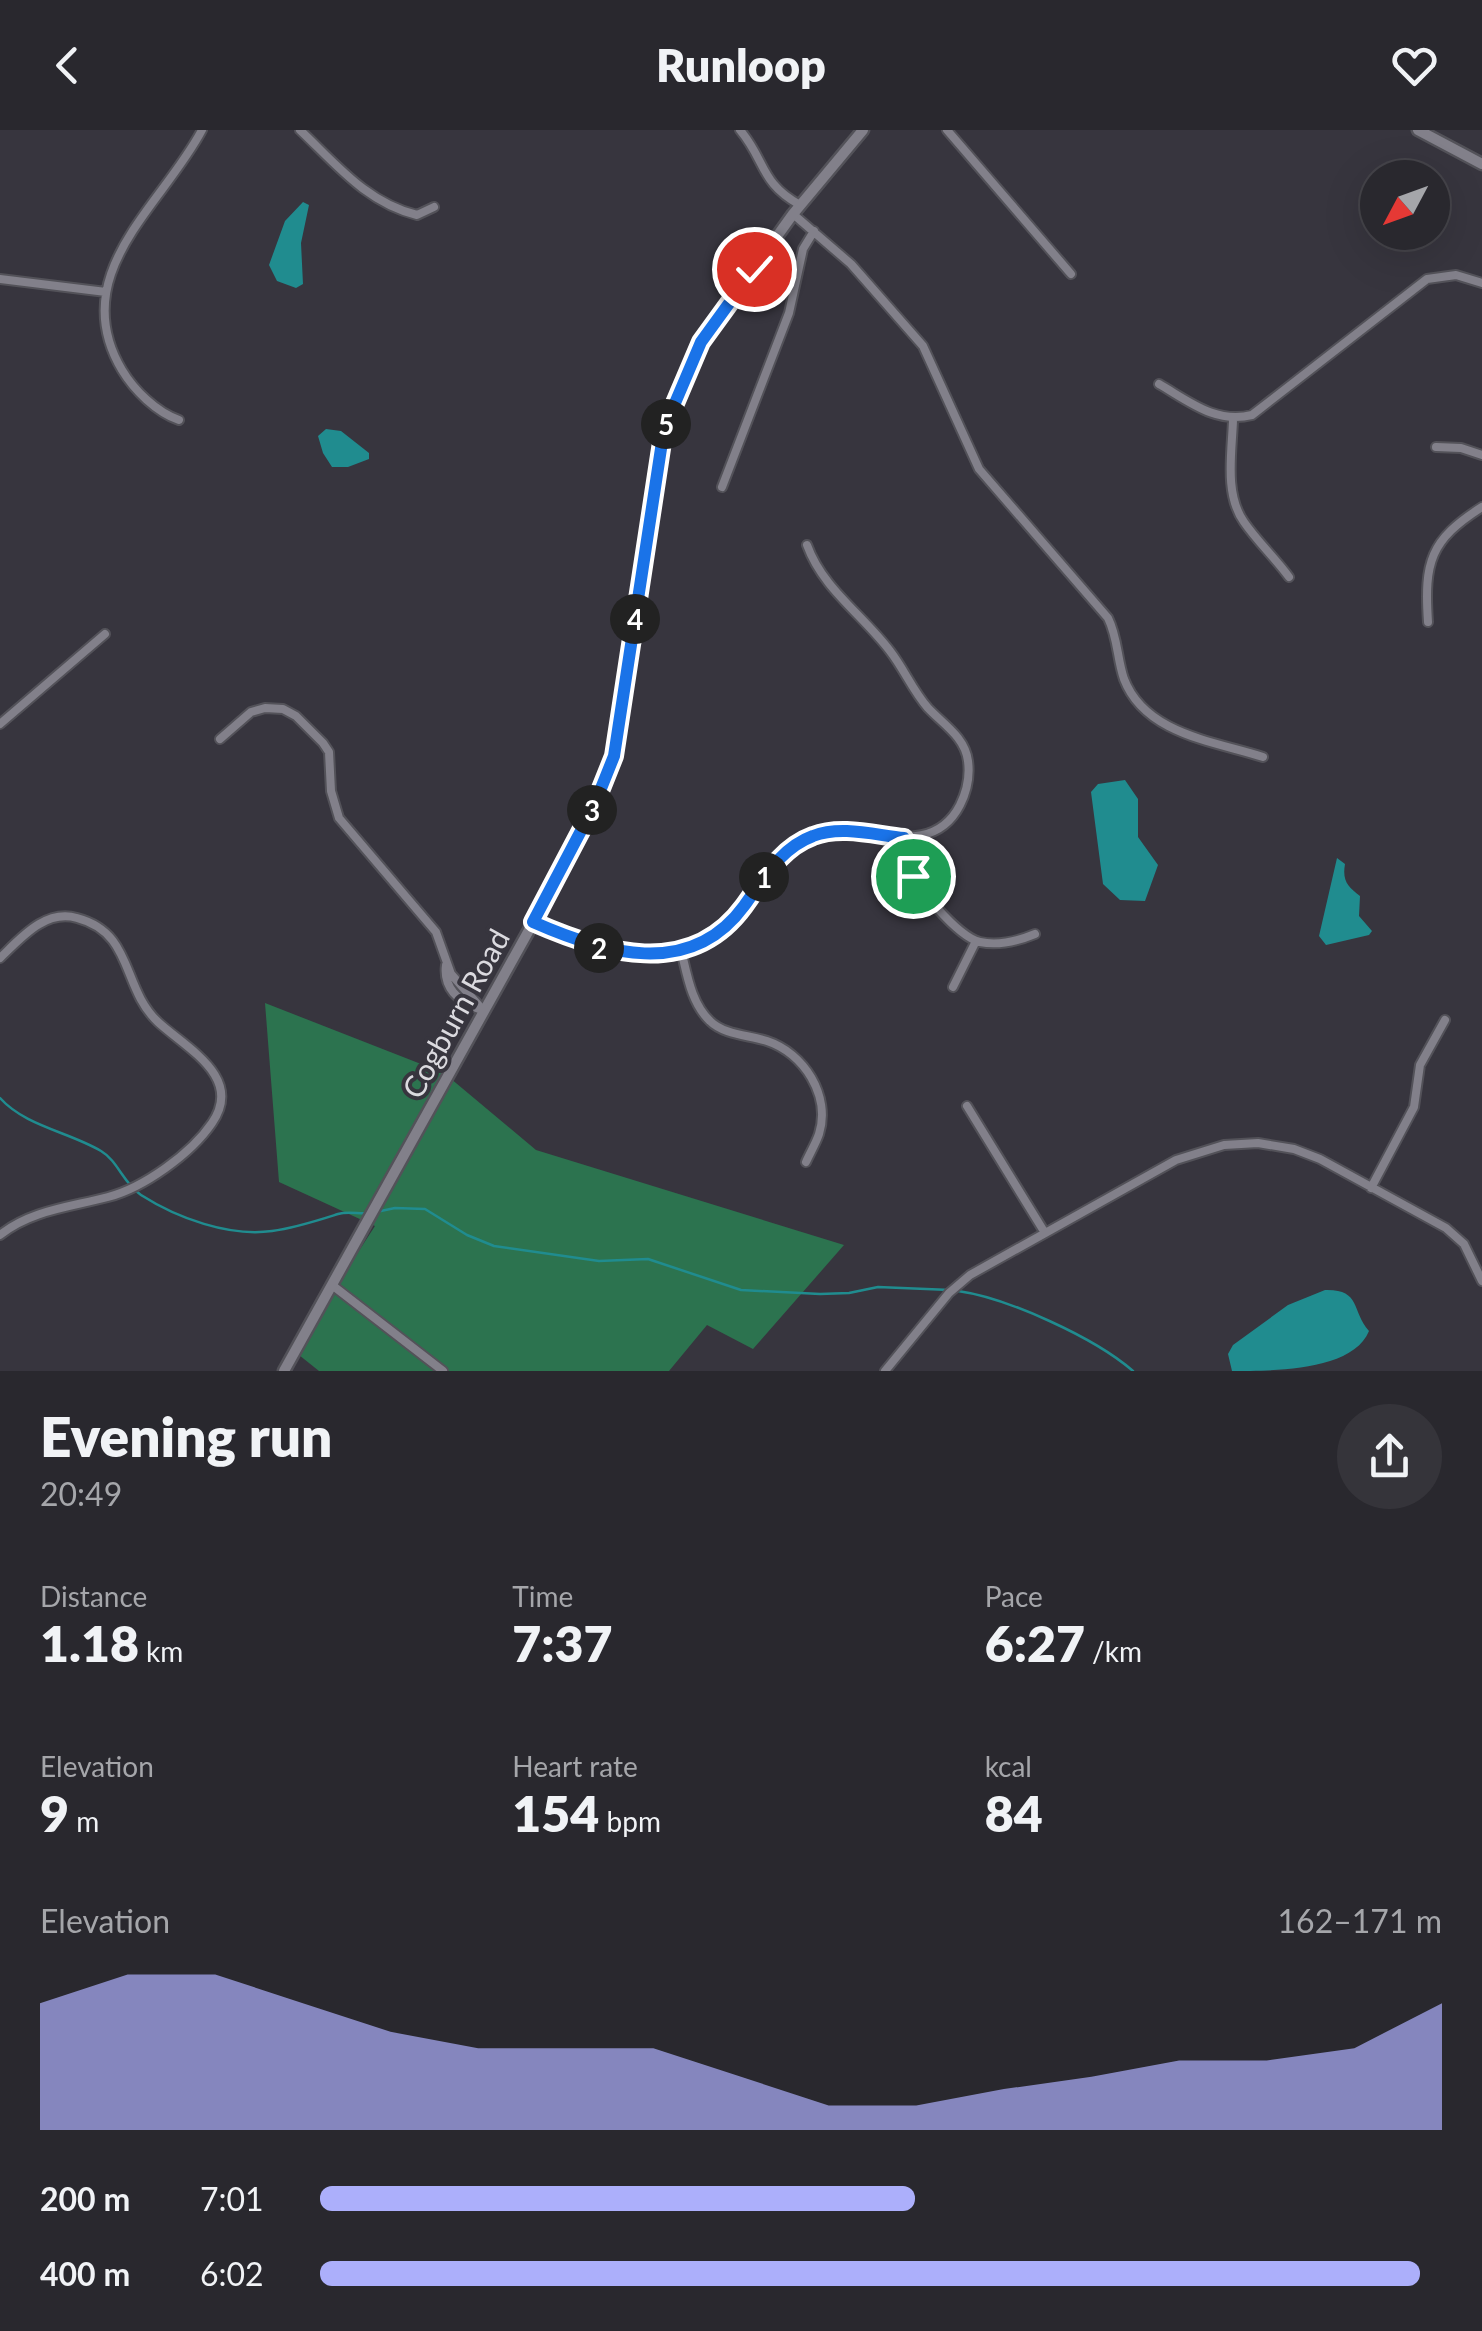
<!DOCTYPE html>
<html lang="en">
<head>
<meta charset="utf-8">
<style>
  :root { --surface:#29282e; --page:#35343a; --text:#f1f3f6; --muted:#a5a6aa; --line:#45444a; --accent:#acaffb }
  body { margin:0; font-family:Lato,sans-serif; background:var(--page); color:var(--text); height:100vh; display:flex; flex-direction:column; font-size:38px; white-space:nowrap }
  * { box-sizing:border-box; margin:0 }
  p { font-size:32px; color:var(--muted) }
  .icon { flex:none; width:55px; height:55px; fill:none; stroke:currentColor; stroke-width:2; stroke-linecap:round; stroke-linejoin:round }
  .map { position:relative; height:1241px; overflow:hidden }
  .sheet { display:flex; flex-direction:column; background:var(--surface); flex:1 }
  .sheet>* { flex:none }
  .needle { width:65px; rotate:229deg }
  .fabs { position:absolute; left:1360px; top:30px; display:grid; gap:20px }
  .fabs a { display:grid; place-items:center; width:90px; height:90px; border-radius:50%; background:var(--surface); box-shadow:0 10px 40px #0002,0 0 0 2px var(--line); font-size:50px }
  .pin { position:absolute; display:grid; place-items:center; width:85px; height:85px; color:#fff; margin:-42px; border:5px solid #fff; border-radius:50%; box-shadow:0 2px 10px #0007 }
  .km { position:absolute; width:50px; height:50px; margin:-25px; border-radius:50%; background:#222; color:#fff; font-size:28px; line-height:50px; text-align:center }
  .round { display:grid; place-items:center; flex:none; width:105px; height:105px; border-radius:52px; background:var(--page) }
  .overview { display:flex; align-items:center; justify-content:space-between; height:170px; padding:0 40px }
  h1 { font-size:55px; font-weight:800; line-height:75px }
  .stats { display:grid; grid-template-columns:repeat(3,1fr); gap:15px; height:170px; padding:10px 40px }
  .stats div { display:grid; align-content:center }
  .stats b { font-size:50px; font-weight:800 }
  .stats small { font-size:28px; font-weight:400 }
  .stats p { font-size:28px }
  .chart { height:280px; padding:20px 40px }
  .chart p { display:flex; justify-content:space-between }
  .chart svg { width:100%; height:180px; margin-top:10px; fill:var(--accent); opacity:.7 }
  ul { padding:0 40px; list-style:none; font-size:32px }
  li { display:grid; grid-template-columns:160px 120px 1fr; align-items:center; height:75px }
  li i { height:25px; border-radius:12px; background:var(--accent) }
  header { display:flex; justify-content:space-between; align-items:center; height:130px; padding:0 40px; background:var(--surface); font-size:45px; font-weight:800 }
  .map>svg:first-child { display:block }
  .forest { fill:#2c734f }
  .water { fill:#208c8f }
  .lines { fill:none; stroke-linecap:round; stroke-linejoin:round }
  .stream { stroke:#208c8f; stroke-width:2.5 }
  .minor-casing { stroke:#535259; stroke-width:12 }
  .tertiary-casing { stroke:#535259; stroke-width:15 }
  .minor { stroke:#82808a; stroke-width:8 }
  .tertiary { stroke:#82808a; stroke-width:10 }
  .route-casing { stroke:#fff; stroke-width:20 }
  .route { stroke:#1a73e8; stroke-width:12 }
  .labels { text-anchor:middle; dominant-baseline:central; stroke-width:8; stroke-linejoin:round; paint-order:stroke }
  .street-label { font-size:30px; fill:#dbdadf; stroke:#37353e }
</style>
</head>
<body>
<header><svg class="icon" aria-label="back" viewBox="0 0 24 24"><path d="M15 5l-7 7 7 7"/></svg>Runloop<svg class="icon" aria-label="heart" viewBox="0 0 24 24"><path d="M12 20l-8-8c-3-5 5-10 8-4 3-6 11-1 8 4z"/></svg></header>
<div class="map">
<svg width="1482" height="1241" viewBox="0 0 1482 1241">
  <rect width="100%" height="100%" fill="#37353e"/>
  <path class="forest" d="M 265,873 L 444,943 L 536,1020 L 844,1115 L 753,1219 L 707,1195 L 669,1241 L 319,1241 L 294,1221 L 375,1096 L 279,1052 Z"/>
  <path class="water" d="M 303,72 L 309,75 L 301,113 L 303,154 L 296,158 L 277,151 L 269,135 L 285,91 Z
    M 326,299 L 341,301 L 369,323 L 369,329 L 348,337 L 332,337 L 323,323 L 318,306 Z
    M 1125,650 L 1138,669 L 1138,707 L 1158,735 L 1145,771 L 1120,770 L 1103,754 L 1091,662 L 1098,654 Z
    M 1337,728 L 1345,734 C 1342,751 1348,757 1360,766 L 1359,786 L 1372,801 L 1369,805 L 1326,815 L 1319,806 Z
    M 1325,1160 C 1361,1159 1351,1180 1369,1201 C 1353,1241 1273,1241 1232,1241 L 1228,1224 L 1233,1215 L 1288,1175 Z"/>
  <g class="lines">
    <path class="stream" d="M 0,968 C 25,996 69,1002 101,1021 C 118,1031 123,1053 141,1065 C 177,1088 229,1107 272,1101 C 295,1098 316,1091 338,1084 C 348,1081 359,1084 369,1083
      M 376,1082 L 395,1078 L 425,1079 L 467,1105 L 494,1116 L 599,1131 L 648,1129 L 741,1160 L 820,1164 L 849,1163 L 878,1157 L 950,1160
      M 958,1161 C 1008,1168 1095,1208 1133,1241"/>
    <g class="minor-casing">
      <path id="minor" d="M 300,0 C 336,34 367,73 417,85 L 434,77
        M 740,0 C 766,31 760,53 800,75
        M 947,0 L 1071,144
        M 793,84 L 851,134 L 923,216 L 979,339 L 1108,488 C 1118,508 1117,529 1124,549 C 1145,604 1213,611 1263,627
        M 0,149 L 106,162
        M 1159,254 C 1190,272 1216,294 1252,285 L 1427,149 L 1456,145 L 1482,153
        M 179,290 C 156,282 134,260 122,240 C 65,144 162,76 202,0
        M 1233,290 C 1232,322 1224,364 1244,392 C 1257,411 1275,428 1289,447
        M 1436,317 L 1461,318 L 1482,325
        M 722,357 L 789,183 L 803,119 L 814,101
        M 1428,492 C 1424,432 1430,410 1482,377
        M 0,594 L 105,504
        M 220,609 L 251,582 L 265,578 L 283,579 L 296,586 L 323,613 L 329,622 L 331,661 L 339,688 L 436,802 L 451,844 L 482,879
        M 904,708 C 904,716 903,724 906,732 C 913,754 958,807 980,812 C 999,816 1018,811 1035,804
        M 533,792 C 599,822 689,849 741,780 C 760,754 776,722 807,708 C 855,687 929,736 960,675 C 967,661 970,646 968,631 C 965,607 943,594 928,578 C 913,561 904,539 890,521 C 862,484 823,459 807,415
        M 681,820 C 687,844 691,873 710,891 C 724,905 749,905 767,911 C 804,923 831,966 819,1004 C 816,1013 810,1023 806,1032
        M 0,828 C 21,808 45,779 77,788 C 134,803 121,857 158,892 C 186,918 244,947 212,993 C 191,1024 143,1058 108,1067 C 71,1077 31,1080 0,1105
        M 446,835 C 443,857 458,872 479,879
        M 953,857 L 976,811
        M 967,976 L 1045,1103
        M 1371,1058 L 1414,977 L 1420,935 L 1445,890
        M 332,1155 L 443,1241
        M 885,1241 L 949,1163 L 970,1145 L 1176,1030 L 1224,1015 L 1258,1013 L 1294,1019 L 1320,1029 L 1446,1098 L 1464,1114 L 1482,1151"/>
    </g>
    <g class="tertiary-casing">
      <path id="tertiary" d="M 1418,0 L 1482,34
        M 284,1241 L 558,748 L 605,651 L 621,590 L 658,324 L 677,262 L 701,212 L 793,84 L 863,0"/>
    </g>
    <use href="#minor" class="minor"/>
    <use href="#tertiary" class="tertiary"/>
  </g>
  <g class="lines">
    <g class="route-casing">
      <path id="route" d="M 754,139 L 701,212 L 664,299 L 614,626 L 594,676 L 533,792 C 603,823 690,850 744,776 C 763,750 780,718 813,706 C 841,695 875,705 904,708 L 904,729 L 913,746"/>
    </g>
    <use href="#route" class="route"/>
  </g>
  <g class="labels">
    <g class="street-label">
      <text transform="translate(455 883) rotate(-61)">Cogburn Road</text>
    </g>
  </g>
</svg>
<div class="fabs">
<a><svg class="needle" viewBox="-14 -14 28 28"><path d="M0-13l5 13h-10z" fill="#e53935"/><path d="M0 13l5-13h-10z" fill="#a5a6aa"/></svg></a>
</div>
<div class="pin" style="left:913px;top:746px;background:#1e9e55"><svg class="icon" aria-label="arrive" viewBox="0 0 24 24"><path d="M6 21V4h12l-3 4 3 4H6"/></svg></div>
<div class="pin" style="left:754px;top:139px;background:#d93025"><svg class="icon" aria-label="check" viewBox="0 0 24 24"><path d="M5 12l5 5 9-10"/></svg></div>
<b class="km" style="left:764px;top:747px">1</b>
<b class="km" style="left:599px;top:818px">2</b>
<b class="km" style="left:592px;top:680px">3</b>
<b class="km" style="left:635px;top:489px">4</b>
<b class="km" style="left:666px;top:294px">5</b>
</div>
<section class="sheet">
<div class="overview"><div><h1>Evening run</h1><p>20:49</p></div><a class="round"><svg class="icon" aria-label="share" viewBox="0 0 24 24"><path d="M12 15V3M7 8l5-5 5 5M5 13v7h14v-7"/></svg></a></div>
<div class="stats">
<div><p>Distance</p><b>1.18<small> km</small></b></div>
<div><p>Time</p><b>7:37</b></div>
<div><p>Pace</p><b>6:27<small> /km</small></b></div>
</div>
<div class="stats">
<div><p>Elevation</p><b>9<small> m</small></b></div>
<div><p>Heart rate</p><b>154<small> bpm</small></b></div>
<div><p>kcal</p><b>84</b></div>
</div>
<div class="chart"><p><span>Elevation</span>162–171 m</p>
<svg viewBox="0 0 160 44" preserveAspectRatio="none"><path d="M0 44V13L10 6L20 6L30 13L40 20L50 24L60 24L70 24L80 31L90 38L100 38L110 34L120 31L130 27L140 27L150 24L160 13V44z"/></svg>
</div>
<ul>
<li><b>200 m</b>7:01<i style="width:53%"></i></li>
<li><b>400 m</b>6:02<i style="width:98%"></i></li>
</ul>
</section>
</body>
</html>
